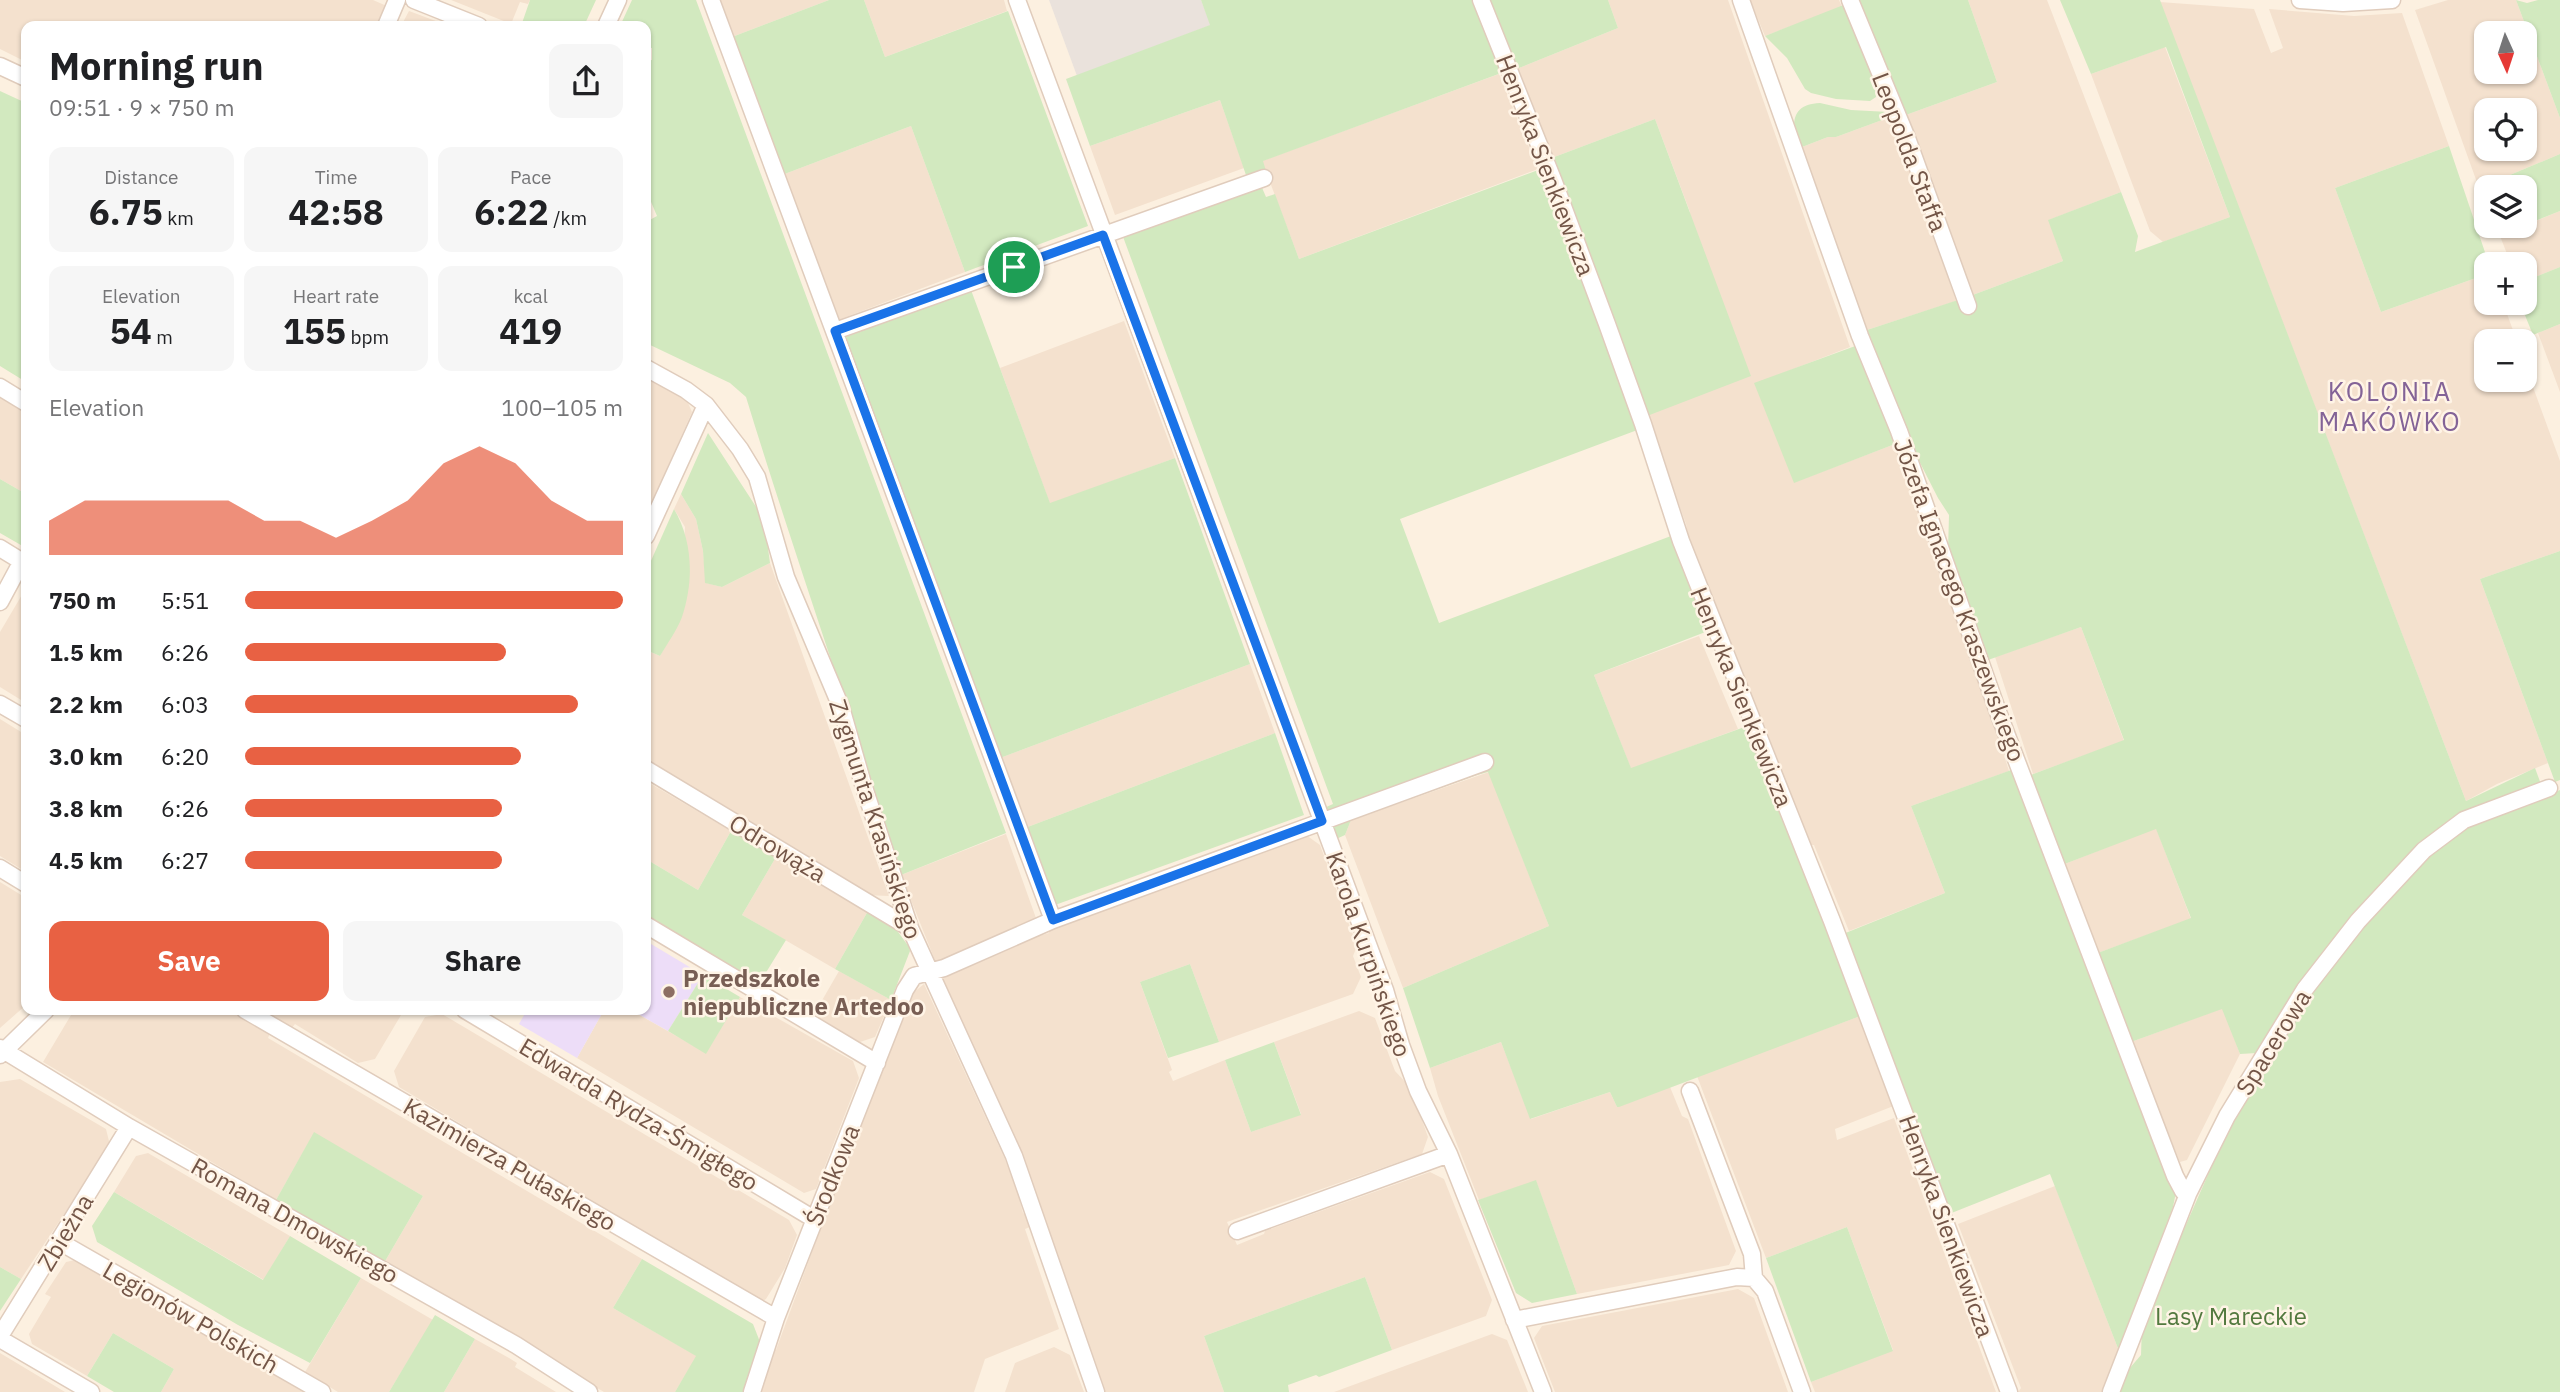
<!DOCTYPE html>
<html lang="en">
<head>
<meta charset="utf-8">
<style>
  :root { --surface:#fff; --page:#f6f6f6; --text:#202124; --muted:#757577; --accent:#e86143 }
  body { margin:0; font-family:"IBM Plex Sans",sans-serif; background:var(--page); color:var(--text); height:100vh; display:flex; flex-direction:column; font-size:26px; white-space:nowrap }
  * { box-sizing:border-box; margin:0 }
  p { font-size:23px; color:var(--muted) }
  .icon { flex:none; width:38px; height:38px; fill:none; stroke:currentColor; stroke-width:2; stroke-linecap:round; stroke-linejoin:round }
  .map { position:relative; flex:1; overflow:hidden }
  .side { position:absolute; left:21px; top:21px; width:630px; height:994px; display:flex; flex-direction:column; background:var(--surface); border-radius:14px; box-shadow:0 2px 5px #0004 }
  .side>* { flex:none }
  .needle { width:46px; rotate:177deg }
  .buttons { position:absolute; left:2474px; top:21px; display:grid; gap:14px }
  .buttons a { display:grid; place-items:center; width:63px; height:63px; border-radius:14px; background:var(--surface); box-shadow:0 2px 5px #0004; font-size:35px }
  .pin { position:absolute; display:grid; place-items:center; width:60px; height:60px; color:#fff; margin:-30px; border:4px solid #fff; border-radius:50%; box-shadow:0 2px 7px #0007 }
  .round { display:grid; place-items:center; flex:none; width:74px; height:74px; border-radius:14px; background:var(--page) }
  .summary { display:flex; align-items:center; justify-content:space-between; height:119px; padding:0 28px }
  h1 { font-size:38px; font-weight:700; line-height:52px }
  .metrics { display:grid; grid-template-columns:repeat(3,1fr); gap:10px; height:119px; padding:7px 28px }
  .metrics div { display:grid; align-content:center; border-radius:14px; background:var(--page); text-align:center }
  .metrics b { font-size:35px; font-weight:700 }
  .metrics small { font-size:19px; font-weight:400 }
  .metrics p { font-size:19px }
  .chart { height:196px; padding:14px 28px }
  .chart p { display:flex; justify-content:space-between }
  .chart svg { width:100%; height:126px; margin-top:7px; fill:var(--accent); opacity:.7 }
  .button { display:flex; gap:14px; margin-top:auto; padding:14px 28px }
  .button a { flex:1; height:80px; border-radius:14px; background:var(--accent); color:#fff; font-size:28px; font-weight:700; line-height:80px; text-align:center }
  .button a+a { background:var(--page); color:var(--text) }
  ul { padding:0 28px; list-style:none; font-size:23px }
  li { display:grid; grid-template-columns:112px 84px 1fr; align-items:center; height:52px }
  li i { height:18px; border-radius:9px; background:var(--accent) }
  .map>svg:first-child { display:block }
  .residential { fill:#f4e1ce; fill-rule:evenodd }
  .industrial { fill:#eae2dc }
  .education { fill:#edddf8 }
  .green { fill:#d2e9bf }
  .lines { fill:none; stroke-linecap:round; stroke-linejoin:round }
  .minor-casing { stroke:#e0ccbc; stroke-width:19 }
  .minor { stroke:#fff; stroke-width:16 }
  .route-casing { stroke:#fff; stroke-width:14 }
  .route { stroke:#1a73e8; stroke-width:9 }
  .education-dot { fill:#8d6e63; stroke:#fff4e6; stroke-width:2.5 }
  .labels { text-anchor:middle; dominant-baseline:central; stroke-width:5; stroke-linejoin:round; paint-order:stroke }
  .street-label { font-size:24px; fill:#735547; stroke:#fff4e6 }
  .education-label { font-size:24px; font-weight:bold; fill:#785e54; stroke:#fff4e6; text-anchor:start }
  .park-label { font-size:24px; fill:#53793f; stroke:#fff4e6 }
  .neighbourhood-label { font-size:26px; letter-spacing:2px; fill:#836397; stroke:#fff4e6 }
</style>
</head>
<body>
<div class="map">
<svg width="2560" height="1392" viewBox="0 0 2560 1392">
  <rect width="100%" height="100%" fill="#fcf0e0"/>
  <path class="residential" d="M 0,0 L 373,0 L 389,7 L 380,26 L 26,26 L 26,62 L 0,49 Z
    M 451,0 L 530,0 L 528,4 L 520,2 L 511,24 Z
    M 718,0 L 829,0 L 732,37 Z
    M 864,0 L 1004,0 L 1007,11 L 885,57 Z
    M 1608,0 L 1728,0 L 1850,347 L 1755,384 L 1795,482 L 1895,444 L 1975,663 L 2009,771 L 1911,806 L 1945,893 L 1849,931 L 1814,845 L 1810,845 L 1770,740 L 1694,563 L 1686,524 L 1647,416 L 1690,212 L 1655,119 L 1549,159 L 1514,70 L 1618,28 Z
    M 1750,0 L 1839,0 L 1842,7 L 1765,36 Z
    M 1968,0 L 2047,0 L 2121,192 L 2049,220 L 2063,261 L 1970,296 L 1955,255 L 1957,251 L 1903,116 L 1997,82 Z
    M 2448,0 L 2516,0 L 2560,118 L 2560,154 L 2479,188 L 2415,10 ZM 2487,33 L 2525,33 L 2525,72 L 2487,72 ZM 2487,110 L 2525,110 L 2525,149 L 2487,149 Z
    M 2160,2 L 2254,9 L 2271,53 L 2283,48 L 2269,9 L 2354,16 L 2402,13 L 2449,146 L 2335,188 L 2381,312 L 2487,274 L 2487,303 L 2503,303 L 2517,341 L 2487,341 L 2487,380 L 2525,380 L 2525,365 L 2560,461 L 2560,551 L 2480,579 L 2548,763 L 2497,784 L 2466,801 Z
    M 409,11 L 449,26 L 401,26 Z
    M 2165,47 L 2230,217 L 2163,242 L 2150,231 L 2091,74 Z
    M 1499,74 L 1538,169 L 1299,259 L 1262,161 Z
    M 1220,100 L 1244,168 L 1115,215 L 1090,146 Z
    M 1893,116 L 1956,301 L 1867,330 L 1802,147 L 1828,137 L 1836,137 Z
    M 911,126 L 965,272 L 838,320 L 782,175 Z
    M 2560,211 L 2560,267 L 2525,281 L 2525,264 L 2511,264 L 2500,236 Z
    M 1124,321 L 1175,458 L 1050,504 L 1000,368 Z
    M 2560,324 L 2560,392 L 2538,333 Z
    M 646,379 L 685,396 L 692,412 L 646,516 Z
    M 0,396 L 26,411 L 26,494 L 0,479 Z
    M 681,494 L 696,519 L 703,551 L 706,583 L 722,587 L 770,563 L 889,896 L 865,895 L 835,872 L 646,759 L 646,650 L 660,656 L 681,618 L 685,527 L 674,509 Z
    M 26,588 L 26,703 L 0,687 L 0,632 Z
    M 2081,627 L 2124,741 L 2033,774 L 1995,657 Z
    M 1699,636 L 1738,729 L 1631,769 L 1594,675 Z
    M 1250,664 L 1275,733 L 1025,828 L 1000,758 Z
    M 0,719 L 26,735 L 26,872 L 0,856 Z
    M 1489,772 L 1549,926 L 1403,988 L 1345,835 L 1351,820 Z
    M 646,781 L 731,831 L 698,890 L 646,859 Z
    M 2156,828 L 2191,919 L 2095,954 L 2062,865 Z
    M 1006,834 L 1037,921 L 940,964 L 936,963 L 901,875 Z
    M 1306,835 L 1320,845 L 1357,946 L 1353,956 L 1361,977 L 1353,994 L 1219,1042 L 1190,964 L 1140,982 L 1172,1070 L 1169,1072 L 1173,1081 L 1225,1060 L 1251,1132 L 1301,1114 L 1274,1042 L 1359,1011 L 1375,1018 L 1395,1071 L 1410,1087 L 1428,1137 L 1422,1154 L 1227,1222 L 1237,1245 L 1264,1234 L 1265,1231 L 1430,1172 L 1444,1179 L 1492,1300 L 1486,1316 L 1392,1350 L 1365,1277 L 1204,1336 L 1224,1392 L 1105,1392 L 1069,1295 L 941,975 L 1033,935 L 1039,936 L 1049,933 L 1049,929 Z
    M 776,857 L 868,911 L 835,969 L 742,915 Z
    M 0,882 L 26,898 L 26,1005 L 0,1028 Z
    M 839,971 L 891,1000 L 875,1037 L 860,1042 L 813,1016 Z
    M 924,984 L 1021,1194 L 1019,1197 L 1023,1213 L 1027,1215 L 1032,1226 L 1025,1229 L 1059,1329 L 985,1359 L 974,1392 L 760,1392 L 769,1347 L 776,1350 L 827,1211 L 913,993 Z
    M 740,997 L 853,1061 L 859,1078 L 816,1189 L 804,1193 L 577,1058 L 604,1010 L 631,1010 L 706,1053 Z
    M 2223,1008 L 2240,1054 L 2187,1160 L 2180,1162 L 2131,1042 Z
    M 74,1010 L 231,1010 L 271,1031 L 268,1038 L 642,1259 L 613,1308 L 697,1356 L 675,1392 L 604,1392 L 384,1263 L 423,1196 L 314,1133 L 276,1200 L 43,1062 Z
    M 258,1010 L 404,1010 L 375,1059 L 358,1063 L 295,1024 L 291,1029 Z
    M 442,1014 L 789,1220 L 797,1235 L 785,1268 L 766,1299 L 761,1302 L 399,1087 L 394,1071 L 425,1017 Z
    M 1863,1015 L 1896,1105 L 1835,1129 L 1837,1140 L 1894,1118 L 1996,1392 L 1815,1392 L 1811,1382 L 1893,1350 L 1847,1227 L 1766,1258 L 1697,1076 Z
    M 1501,1042 L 1531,1119 L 1610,1092 L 1617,1107 L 1670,1087 L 1682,1116 L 1688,1119 L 1736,1251 L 1729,1265 L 1577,1294 L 1536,1181 L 1479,1200 L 1438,1096 L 1430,1068 Z
    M 20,1079 L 106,1129 L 110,1145 L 21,1279 L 0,1267 L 0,1082 Z
    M 148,1153 L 290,1236 L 264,1280 L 114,1192 L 136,1156 Z
    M 2055,1186 L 2119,1351 L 2104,1392 L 2018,1392 L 2021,1388 L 1958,1224 Z
    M 80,1259 L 308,1392 L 161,1392 L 174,1369 L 113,1333 L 87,1376 L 32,1344 L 29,1334 L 51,1297 L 45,1294 L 66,1262 Z
    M 361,1278 L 433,1320 L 389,1392 L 338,1392 L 305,1372 Z
    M 1738,1289 L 1754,1298 L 1788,1392 L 1555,1392 L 1534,1338 L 1542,1326 Z
    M 1492,1334 L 1507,1340 L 1528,1392 L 1334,1392 Z
    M 475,1339 L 509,1358 L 517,1363 L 515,1367 L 556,1392 L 444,1392 Z
    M 1054,1347 L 1070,1355 L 1084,1392 L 1005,1392 L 1015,1363 Z
    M 0,1353 L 65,1392 L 0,1392 Z"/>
  <path class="industrial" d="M 1049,0 L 1201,0 L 1211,25 L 1077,76 Z"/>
  <path class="education" d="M 646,941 L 703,975 L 668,1031 L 631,1010 L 646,1010 Z
    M 527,1010 L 604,1010 L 577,1058 L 519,1024 Z"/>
  <path class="green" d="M 530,0 L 596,0 L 584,26 L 521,26 Z
    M 632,0 L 696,0 L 1006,833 L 901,875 C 851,715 795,557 746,397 L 730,383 L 646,343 L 646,222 L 657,216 L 646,190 L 646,61 L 652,60 L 652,48 L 646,47 L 646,26 L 620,26 Z
    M 829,0 L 864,0 L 885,57 L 1008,11 L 1088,226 L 965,272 L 911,126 L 782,175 L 732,37 Z
    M 1201,0 L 1476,0 L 1504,72 L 1263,161 L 1266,171 L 1247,178 L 1220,100 L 1090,146 L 1066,79 L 1210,25 Z
    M 1488,0 L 1608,0 L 1618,28 L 1514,70 Z
    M 1857,0 L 1968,0 L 1997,82 L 1903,116 Z
    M 2060,0 L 2160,0 L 2466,801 L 2535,768 L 2542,787 L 2429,841 L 2257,1053 L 2240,1054 L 2222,1009 L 2131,1042 L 2095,954 L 2191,918 L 2156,829 L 2062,865 L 2028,776 L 2124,740 L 2081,627 L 1988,660 L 1948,550 L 1949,515 L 1938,498 L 1913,449 L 1894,405 L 1867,330 L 1970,296 L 2063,261 L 2048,220 L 2121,192 L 2138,236 L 2135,252 L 2230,217 L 2166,47 L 2091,74 Z
    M 2516,0 L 2527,3 L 2538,0 L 2560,0 L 2560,118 Z
    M 1846,4 L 1879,89 L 1876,97 L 1870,101 L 1836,99 L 1811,93 L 1805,89 L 1787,58 L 1765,36 Z
    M 0,91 L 26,103 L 26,382 L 0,366 Z
    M 1820,103 L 1851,110 L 1889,112 L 1893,116 L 1836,137 L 1828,137 L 1802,147 L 1798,145 C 1791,124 1791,104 1820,103 Z
    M 1655,119 L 1751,376 L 1647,416 L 1549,159 Z
    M 2449,146 L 2489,264 L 2487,264 L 2487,274 L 2381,312 L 2335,188 Z
    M 2560,154 L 2560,211 L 2525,225 L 2525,187 L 2487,187 L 2487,208 L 2479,188 Z
    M 1541,169 L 1640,429 L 1400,519 L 1439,623 L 1671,536 L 1708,631 L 1594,675 L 1631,768 L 1750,725 L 1863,1015 L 1619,1107 L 1617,1107 L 1610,1092 L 1530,1119 L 1501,1042 L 1430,1068 L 1403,988 L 1549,926 L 1488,772 L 1477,775 L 1351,820 L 1345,835 L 1334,840 L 1324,808 L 1333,804 L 1122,234 L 1260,183 L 1266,197 L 1275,194 L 1299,259 Z
    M 2560,267 L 2560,324 L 2533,335 L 2520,303 L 2525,303 L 2525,281 Z
    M 971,290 L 1050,503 L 1175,458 L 1250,664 L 1000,758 L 843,338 Z
    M 1858,345 L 1895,444 L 1794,483 L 1754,383 Z
    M 708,433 L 764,519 L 770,563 L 722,587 L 705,583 L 703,551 L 696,519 L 681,494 Z
    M 0,479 L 26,494 L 26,548 L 0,533 Z
    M 674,509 C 693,541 694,581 682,617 C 677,630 667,644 660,656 L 646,650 L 646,572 Z
    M 2560,551 L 2560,780 L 2555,782 L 2480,579 Z
    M 1275,733 L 1304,815 L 1055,905 L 1025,828 Z
    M 2014,769 L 2176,1192 L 2173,1207 L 2119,1351 L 2050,1174 L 1949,1214 L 1843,934 L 1945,893 L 1911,806 Z
    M 2560,790 L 2560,1392 L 2120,1392 L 2129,1369 L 2141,1355 L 2142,1325 L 2239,1104 L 2323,975 L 2414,867 L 2479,819 Z
    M 731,831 L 776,857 L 742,915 L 786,940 L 759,984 L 646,918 L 646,859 L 698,890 Z
    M 868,911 L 893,925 L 909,947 L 910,951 L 891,1000 L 835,969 Z
    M 1190,964 L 1219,1042 L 1168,1058 L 1140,982 Z
    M 703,975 L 740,997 L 706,1054 L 668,1031 Z
    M 1274,1042 L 1301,1115 L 1251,1132 L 1225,1060 Z
    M 314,1132 L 423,1196 L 384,1263 L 276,1200 Z
    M 1536,1180 L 1577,1294 L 1532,1303 L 1516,1293 L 1478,1200 Z
    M 114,1192 L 263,1280 L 290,1236 L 361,1278 L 310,1363 L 238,1325 L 97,1242 L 92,1226 Z
    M 1847,1227 L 1893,1351 L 1811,1382 L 1766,1258 Z
    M 642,1259 L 753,1324 L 760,1342 L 744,1392 L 675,1392 L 696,1356 L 613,1308 Z
    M 0,1267 L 21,1279 L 0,1311 Z
    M 1365,1277 L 1392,1350 L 1319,1377 L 1316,1375 L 1288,1385 L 1289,1392 L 1224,1392 L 1204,1336 Z
    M 435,1315 L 475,1339 L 444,1392 L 389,1392 Z
    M 113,1333 L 174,1369 L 161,1392 L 114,1392 L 87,1376 Z"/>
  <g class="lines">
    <g class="minor-casing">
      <path id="minor" d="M 414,0 L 479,26
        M 711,0 L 1053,920
        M 1017,0 L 1385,990 L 1401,1045 L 1418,1091 L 1449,1154 L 1543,1392
        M 1481,0 L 1554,182 L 1607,324 L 1643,424 L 1681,541 L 1832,921 L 2009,1392
        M 1741,0 L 1860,336 L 1899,431 L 1998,712 L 2175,1176 L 2183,1191 L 2188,1194
        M 1850,0 L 1907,138 L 1968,306
        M 2300,0 L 2343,3 L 2392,0
        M 386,26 L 397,0
        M 606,26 L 618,0
        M 0,66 L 26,78
        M 835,331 L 1264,178
        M 646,368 L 686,390 L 706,405 L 740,449 L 757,477 L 786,577 L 841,707 L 863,784 L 910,928 L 1014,1156 L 1096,1392
        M 0,387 L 26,403
        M 646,536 L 706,405
        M 0,548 L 26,564
        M 0,602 L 22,561
        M 0,704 L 26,719
        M 646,769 L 910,928
        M 0,868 L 26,884
        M 646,925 L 877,1063
        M 245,1010 L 776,1318
        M 465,1010 L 814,1219
        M 0,1048 L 129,1127 L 516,1345 L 589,1392
        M 0,1055 L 46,1010
        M 1690,1091 L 1752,1254 L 1754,1278
        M 1237,1231 L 1449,1154
        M 60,1242 L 322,1392
        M 1754,1278 L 1765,1291 L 1802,1392
        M 1514,1320 L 1737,1277 L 1754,1278
        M 0,1336 L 129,1127
        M 0,1339 L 91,1392
        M 752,1392 L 776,1318 L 905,990 L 914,976 L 944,968 L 1053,920 L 1485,762
        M 2111,1392 L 2188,1194 L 2227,1116 L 2305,989 L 2358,921 L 2424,850 L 2464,820 L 2549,788"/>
    </g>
    <use href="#minor" class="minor"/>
  </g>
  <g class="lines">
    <g class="route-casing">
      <path id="route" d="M 1103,235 L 1322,821 L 1053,920 L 835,331 Z"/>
    </g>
    <use href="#route" class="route"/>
  </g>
  <circle class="education-dot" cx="669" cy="992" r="7"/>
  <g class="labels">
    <g class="street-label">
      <text transform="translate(1910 152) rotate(69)">Leopolda Staffa</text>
      <text transform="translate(1546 165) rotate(69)">Henryka Sienkiewicza</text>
      <text transform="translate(1960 600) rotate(70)">Józefa Ignacego Kraszewskiego</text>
      <text transform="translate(1742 697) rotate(68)">Henryka Sienkiewicza</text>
      <text transform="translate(876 819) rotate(72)">Zygmunta Krasińskiego</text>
      <text transform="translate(778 848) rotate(31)">Odrowąża</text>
      <text transform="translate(1369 954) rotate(71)">Karola Kurpińskiego</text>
      <text transform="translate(2273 1042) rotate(-58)">Spacerowa</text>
      <text transform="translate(639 1114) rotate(31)">Edwarda Rydza-Śmigłego</text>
      <text transform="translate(510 1164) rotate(30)">Kazimierza Pułaskiego</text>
      <text transform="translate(832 1175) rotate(-68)">Środkowa</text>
      <text transform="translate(295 1220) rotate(29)">Romana Dmowskiego</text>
      <text transform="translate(1947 1226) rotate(70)">Henryka Sienkiewicza</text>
      <text transform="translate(65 1232) rotate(-59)">Zbieżna</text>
      <text transform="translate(191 1317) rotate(30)">Legionów Polskich</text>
    </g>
    <g class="education-label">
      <text x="683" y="978">Przedszkole<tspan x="683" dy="28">niepubliczne Artedoo</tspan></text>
    </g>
    <g class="park-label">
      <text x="2231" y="1316">Lasy Mareckie</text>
    </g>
    <g class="neighbourhood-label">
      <text x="2390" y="391">KOLONIA<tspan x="2390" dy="30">MAKÓWKO</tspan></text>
    </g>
  </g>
</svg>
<div class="buttons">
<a><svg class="needle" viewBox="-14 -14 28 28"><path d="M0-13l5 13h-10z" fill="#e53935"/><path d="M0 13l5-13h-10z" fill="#757577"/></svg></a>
<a><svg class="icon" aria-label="locate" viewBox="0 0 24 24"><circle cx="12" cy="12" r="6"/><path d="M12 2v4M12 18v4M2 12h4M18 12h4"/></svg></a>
<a><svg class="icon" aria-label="layers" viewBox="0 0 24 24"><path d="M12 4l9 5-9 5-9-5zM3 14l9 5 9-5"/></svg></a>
<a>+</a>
<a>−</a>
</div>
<div class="pin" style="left:1014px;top:267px;background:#1e9e55"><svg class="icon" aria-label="arrive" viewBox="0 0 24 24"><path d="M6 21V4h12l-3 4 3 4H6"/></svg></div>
<section class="side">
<div class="summary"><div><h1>Morning run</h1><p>09:51 · 9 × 750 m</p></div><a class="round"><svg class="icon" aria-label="share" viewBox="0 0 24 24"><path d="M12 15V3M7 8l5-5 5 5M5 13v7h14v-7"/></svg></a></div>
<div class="metrics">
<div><p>Distance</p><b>6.75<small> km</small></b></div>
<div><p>Time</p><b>42:58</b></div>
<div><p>Pace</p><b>6:22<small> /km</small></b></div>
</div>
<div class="metrics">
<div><p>Elevation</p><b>54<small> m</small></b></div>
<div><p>Heart rate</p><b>155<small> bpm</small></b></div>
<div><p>kcal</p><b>419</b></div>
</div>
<div class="chart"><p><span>Elevation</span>100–105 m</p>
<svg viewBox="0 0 160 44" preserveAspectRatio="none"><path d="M0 44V32L10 25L20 25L30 25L40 25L50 25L60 32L70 32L80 38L90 32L100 25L110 12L120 6L130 12L140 25L150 32L160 32V44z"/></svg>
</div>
<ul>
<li><b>750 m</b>5:51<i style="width:100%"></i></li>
<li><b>1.5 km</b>6:26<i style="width:69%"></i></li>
<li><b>2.2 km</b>6:03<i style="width:88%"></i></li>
<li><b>3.0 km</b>6:20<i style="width:73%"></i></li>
<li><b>3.8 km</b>6:26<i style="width:68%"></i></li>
<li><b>4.5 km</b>6:27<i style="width:68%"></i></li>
</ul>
<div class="button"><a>Save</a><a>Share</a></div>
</section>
</div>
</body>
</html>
